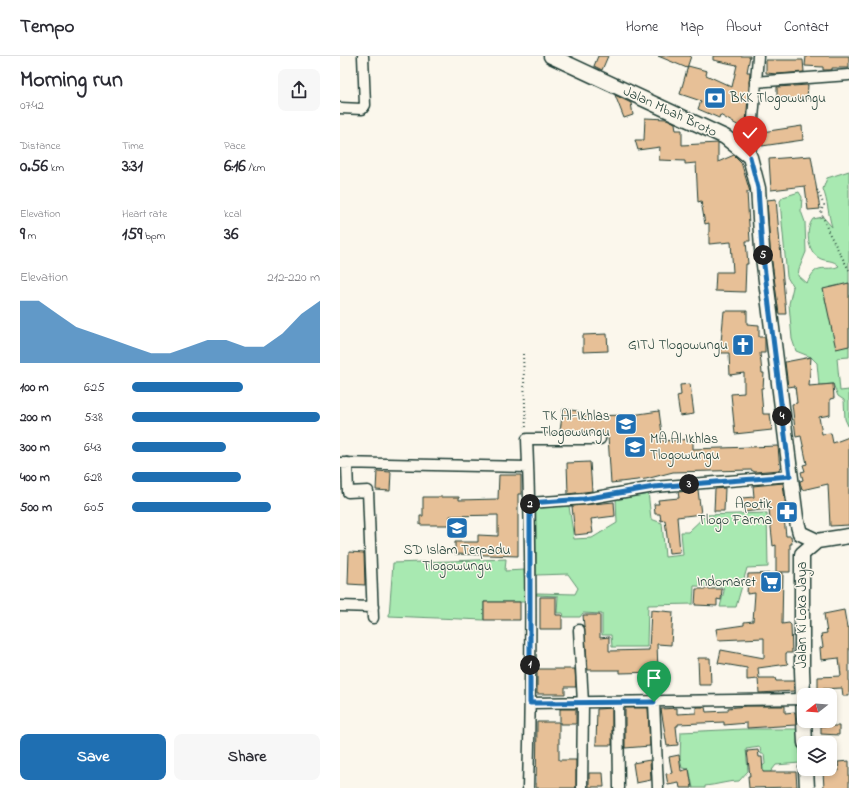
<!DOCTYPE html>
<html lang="en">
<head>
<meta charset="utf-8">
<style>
  :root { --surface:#fff; --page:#f7f7f7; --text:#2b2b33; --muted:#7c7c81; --line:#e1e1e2; --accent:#1f6fb2 }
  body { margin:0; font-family:"Indie Flower",sans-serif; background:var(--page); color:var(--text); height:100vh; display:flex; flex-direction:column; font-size:15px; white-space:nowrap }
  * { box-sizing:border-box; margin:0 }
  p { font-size:13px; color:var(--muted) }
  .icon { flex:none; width:22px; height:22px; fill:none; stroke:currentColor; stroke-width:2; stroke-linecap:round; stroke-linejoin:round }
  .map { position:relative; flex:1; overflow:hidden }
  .sheet { display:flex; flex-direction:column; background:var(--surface); width:340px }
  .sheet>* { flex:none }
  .needle { width:26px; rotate:253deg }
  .controls { position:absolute; left:457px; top:632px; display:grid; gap:8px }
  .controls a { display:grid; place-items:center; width:40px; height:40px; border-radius:8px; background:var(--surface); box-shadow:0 2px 6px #0003; font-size:20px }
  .pin { position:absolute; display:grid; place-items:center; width:34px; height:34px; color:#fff; margin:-41px -17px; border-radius:50% 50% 50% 0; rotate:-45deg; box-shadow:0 0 4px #0007 }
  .pin .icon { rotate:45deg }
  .km { position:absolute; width:20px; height:20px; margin:-10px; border-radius:50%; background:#222; color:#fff; font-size:11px; line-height:20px; text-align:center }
  .round { display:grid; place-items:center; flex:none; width:42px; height:42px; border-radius:8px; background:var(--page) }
  .summary { display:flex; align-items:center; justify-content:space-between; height:68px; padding:0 20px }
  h1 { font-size:22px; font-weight:700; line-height:30px }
  .figures { display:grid; grid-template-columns:repeat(3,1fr); gap:6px; height:68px; padding:4px 20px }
  .figures div { display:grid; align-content:center }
  .figures b { font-size:17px; font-weight:700 }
  .figures small { font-size:11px; font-weight:400 }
  .figures p { font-size:11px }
  .chart { height:112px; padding:8px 20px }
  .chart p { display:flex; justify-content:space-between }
  .chart svg { width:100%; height:72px; margin-top:4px; fill:var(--accent); opacity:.7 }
  .button { display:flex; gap:8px; margin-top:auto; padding:8px 20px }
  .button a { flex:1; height:46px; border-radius:8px; background:var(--accent); color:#fff; font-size:16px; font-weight:700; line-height:46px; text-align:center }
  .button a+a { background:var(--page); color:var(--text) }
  ul { padding:0 20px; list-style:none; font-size:13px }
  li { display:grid; grid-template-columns:64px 48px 1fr; align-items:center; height:30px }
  li i { height:10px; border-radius:5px; background:var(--accent) }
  header { display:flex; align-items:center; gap:24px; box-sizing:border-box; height:56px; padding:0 20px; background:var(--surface); border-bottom:1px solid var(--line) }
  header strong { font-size:19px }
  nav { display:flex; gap:22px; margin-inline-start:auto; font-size:14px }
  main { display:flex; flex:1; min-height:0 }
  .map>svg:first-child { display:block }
  .green { fill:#a8e9b1; stroke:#649372 }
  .building { fill:#e7c097; stroke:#1f3d34 }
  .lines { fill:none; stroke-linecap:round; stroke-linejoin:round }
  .minor-casing { stroke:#1f3d34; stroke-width:13 }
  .secondary-casing { stroke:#1f3d34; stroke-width:17 }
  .path { stroke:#1f3d34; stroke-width:2; stroke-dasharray:1 3; stroke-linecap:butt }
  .minor { stroke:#fbf7ec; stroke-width:10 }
  .secondary { stroke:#fbf7ec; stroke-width:14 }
  .route-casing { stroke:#fff; stroke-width:8 }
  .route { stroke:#1f6fb2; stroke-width:5 }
  .labels { text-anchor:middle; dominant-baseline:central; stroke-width:3; stroke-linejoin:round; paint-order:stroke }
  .poi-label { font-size:14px; fill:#1f3d34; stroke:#fbf7ec; text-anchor:end }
  .street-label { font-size:14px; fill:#1f3d34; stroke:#fbf7ec }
</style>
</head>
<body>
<header>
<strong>Tempo</strong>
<nav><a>Home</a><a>Map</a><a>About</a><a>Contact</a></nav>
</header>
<main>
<section class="sheet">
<div class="summary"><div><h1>Morning run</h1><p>07:42</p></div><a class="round"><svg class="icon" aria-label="share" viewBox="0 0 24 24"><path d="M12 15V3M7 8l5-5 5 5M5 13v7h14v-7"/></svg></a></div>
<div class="figures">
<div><p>Distance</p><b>0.56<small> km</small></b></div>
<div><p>Time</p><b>3:31</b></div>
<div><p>Pace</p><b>6:16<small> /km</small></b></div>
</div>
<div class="figures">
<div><p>Elevation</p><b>9<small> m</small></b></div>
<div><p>Heart rate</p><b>159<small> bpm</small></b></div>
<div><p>kcal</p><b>36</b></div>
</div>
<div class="chart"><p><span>Elevation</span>212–220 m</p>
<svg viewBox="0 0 160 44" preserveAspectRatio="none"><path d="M0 44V6L10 6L20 14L30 22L40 26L50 30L60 34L70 38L80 38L90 34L100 30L110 30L120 34L130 34L140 26L150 14L160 6V44z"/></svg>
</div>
<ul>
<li><b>100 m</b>6:25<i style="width:59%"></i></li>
<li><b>200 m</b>5:38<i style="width:100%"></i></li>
<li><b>300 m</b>6:43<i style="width:50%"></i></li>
<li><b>400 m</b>6:28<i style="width:58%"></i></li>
<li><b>500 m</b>6:05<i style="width:74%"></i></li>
</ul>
<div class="button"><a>Save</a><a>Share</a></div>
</section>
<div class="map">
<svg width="509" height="732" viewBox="0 0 509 732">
  <rect width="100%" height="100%" fill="#fbf7ec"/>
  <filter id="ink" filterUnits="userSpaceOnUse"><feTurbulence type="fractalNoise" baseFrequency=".025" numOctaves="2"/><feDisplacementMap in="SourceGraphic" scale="8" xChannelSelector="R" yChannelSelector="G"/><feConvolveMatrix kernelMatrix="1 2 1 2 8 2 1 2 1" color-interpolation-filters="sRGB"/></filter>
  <g filter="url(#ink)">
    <path class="green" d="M 509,115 L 509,301 L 497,302 L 500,335 L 509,334 L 509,372 L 505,363 L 504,344 L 498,340 L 493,328 L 479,329 L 477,307 L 471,301 L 456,295 L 452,283 L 449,248 L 453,231 L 447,221 L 440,145 L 443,141 L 459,136 L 462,141 L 461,155 L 465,166 L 466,196 L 459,213 L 458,220 L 466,227 C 470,223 471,219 474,216 C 481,209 491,215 499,210 C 493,203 486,206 479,202 C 467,195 465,173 473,163 L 483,161 L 492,171 C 488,158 488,146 483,133 L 487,122 Z
      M 308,435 L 311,463 L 322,467 L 325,501 L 343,499 L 341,476 L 348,476 L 366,459 L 427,457 L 428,511 L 407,512 L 396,551 L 380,551 L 384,535 L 383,531 L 354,530 L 353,548 L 308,549 L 307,591 L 272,591 L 271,579 L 262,579 L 262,558 L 243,557 L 240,561 L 224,561 L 223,557 L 217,557 L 218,540 L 196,539 L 197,537 L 235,538 L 238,532 L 228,518 L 196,519 L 196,450 L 229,450 L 234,483 L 252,482 L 277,467 L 276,441 Z
      M 166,503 L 165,515 L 184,514 L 186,546 L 144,546 L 144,564 L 49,560 L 53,507 Z
      M 403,673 L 460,673 L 460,707 L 436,709 L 425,723 L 421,711 L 425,708 L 424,698 L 421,698 L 420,691 L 406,693 L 408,715 L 399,725 C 387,725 377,729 365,730 L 365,732 L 353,732 L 349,713 L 342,712 L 340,702 L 341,676 Z"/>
    <path class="building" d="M 258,0 L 268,0 L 262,14 L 254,10 Z
      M 318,0 L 351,0 L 347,12 Z
      M 373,0 L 410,0 L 407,16 L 410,16 L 406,67 L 403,66 L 399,70 L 380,59 L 379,62 L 358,53 L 361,45 L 340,38 L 348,10 L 367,15 L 366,19 L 392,31 L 397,9 L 373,4 Z
      M 466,0 L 509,0 L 509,12 L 492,12 L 492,14 L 483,14 L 483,11 L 465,10 Z
      M 426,4 L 463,4 L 464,16 L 437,18 L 426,17 Z
      M 468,29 L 467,43 L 437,42 L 437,31 Z
      M 275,39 L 291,47 L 293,59 L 284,62 Z
      M 305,62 L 327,63 L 335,67 L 336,74 L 342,74 L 342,89 L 378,87 L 378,106 L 394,99 L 401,106 L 410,136 L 407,136 L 410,185 L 406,185 L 408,208 L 406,208 L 405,236 L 375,235 L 376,216 L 393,216 L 391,186 L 369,188 L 369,167 L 365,168 L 361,145 L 358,146 L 356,107 L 345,108 L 345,105 L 319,104 L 320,91 L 298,94 L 295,84 L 304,84 Z
      M 462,70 L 463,84 L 422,90 L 422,76 Z
      M 471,100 L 480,153 L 468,154 L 465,130 L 431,134 L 429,103 Z
      M 436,143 L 446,258 L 439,258 L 430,192 L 427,144 Z
      M 509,227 L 509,290 L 496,293 L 483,233 Z
      M 384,255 L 407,255 L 407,268 L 419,269 L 419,281 L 425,281 L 425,297 L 420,297 L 422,317 L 424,317 L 423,332 L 421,332 L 423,358 L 430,358 L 432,374 L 395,378 L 391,338 L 404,337 L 404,317 L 390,319 L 389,297 L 380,297 Z
      M 267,278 L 268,295 L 243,296 L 243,279 Z
      M 471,301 L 469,330 L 493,328 L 494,342 L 490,343 L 490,359 L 479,361 L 482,378 L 491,377 L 493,387 L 509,381 L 509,469 L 490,470 L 488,428 L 462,434 L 460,427 L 460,425 L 463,424 L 461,416 L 465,415 L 463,409 L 467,408 L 461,380 L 456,381 L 452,348 L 457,347 L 455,330 L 448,331 L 445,306 Z
      M 350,328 L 354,358 L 340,360 L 337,340 L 341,339 L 340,329 Z
      M 223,353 L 238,355 L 238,360 L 292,359 L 319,355 L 323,385 L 353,383 L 353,393 L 438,390 L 440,414 L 415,416 L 411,414 L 333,416 L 306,423 L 271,427 L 268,380 L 260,376 L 220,375 Z
      M 250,406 L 252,435 L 228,438 L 227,407 Z
      M 37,415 L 51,416 L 50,435 L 36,434 Z
      M 159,419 L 181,419 L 181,438 L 178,438 L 178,500 L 115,498 L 115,486 L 138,486 L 138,479 L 158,480 L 158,459 L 110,460 L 110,469 L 80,469 L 80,460 L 83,460 L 83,441 L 119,441 L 119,444 L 158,443 Z
      M 443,427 L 447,462 L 444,462 L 446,480 L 451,480 L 452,488 L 450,488 L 450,516 L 436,516 L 436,489 L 433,490 L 429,453 L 404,456 L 402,442 L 414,441 L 413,430 Z
      M 385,432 L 384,455 L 374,455 L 375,433 Z
      M 358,434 L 361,458 L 337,461 L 340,496 L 329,497 L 325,464 L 321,465 L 320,458 L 315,458 L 314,448 L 319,448 L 318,444 L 339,442 L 338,436 Z
      M 274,446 L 275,460 L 251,463 L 253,477 L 235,479 L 232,450 Z
      M 9,496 L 24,497 L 25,529 L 8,528 Z
      M 443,517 L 442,568 L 449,567 L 451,569 L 452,597 L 446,597 L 446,605 L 448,608 L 418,612 L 419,622 L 435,622 L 436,625 L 454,625 L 454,635 L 419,637 L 418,623 L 407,624 L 407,612 L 378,607 L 381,594 L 424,602 L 424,582 L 378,584 L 376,573 L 404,569 L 404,566 L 413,565 L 415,537 L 407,538 L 408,518 Z
      M 356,533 L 382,533 L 381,544 L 377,543 L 377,550 L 355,549 Z
      M 200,541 L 216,541 L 216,559 L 222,559 L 222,573 L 200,573 Z
      M 144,546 L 180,546 L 180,564 L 144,564 Z
      M 311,554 L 333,556 L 331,589 L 317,588 L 318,616 L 280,617 L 280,614 L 248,614 L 243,559 L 260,559 L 260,582 L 269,581 L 269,595 L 309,594 Z
      M 504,554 L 507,571 L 509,571 L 509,640 L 503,640 L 502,632 L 478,633 L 478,621 L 501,620 L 499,602 L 481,604 L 480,592 L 483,591 L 481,578 L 487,577 L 484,558 Z
      M 358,602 L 370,602 L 371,629 L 359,629 Z
      M 197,613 L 235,613 L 236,631 L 225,631 L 225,638 L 197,638 Z
      M 406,650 L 445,650 L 445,657 L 455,656 L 456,669 L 407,672 L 407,667 L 384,669 L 384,666 L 338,668 L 338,670 L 336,670 L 338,689 L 327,690 L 321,653 L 337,652 L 337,658 L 356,657 L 356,651 L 365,651 L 366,656 L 388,655 L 388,652 Z
      M 272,652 L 272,689 L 256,689 L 257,653 Z
      M 285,652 L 308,652 L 310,690 L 285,692 Z
      M 220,653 L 236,653 L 236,668 L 220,668 Z
      M 197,666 L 219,666 L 219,704 L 236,704 L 236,732 L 196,732 Z
      M 481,670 L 499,670 L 499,679 L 481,678 Z
      M 418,694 L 419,701 L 422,701 L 423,716 L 456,716 L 457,731 L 409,732 L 408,720 L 410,720 L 407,695 Z
      M 339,699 L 341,715 L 349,713 L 352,732 L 340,732 L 339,727 L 328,729 L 326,718 L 332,717 L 329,701 Z
      M 310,704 L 311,724 L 296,727 L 293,707 Z
      M 509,705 L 509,732 L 484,732 L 483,716 L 499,715 L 498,706 Z
      M 249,717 L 263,717 L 264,731 L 249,731 Z"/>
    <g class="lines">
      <g class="minor-casing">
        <path id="minor" d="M 415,26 L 509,19
          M 0,52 L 22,53 L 25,49 L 23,0
          M 410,101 L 418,0
          M 0,407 L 188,411
          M 7,407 L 8,436 L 28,435 L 33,562
          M 190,447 L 244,443 L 314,431 L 450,420
          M 0,550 L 33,551
          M 239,574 L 243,647 L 242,732
          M 278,646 L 279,732
          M 314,646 L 318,732
          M 190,647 L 463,643
          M 188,732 C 191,616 192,499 187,383 L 260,383"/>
      </g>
      <g class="secondary-casing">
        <path id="secondary" d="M 211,0 L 385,81 L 410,101 L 418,132 L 422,193 L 456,462 L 460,477 L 477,485
          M 477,485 L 509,480
          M 464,664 L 462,614 L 462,498 L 477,485
          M 464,665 L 465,687
          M 466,713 L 467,732"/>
      </g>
      <path class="path" d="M 477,134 L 484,149 L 481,155 L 488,175 L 509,214
        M 183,298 L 186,374"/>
      <use href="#minor" class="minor"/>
      <use href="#secondary" class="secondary"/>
    </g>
  </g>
  <g class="lines" filter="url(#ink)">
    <g class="route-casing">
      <path id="route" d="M 314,646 L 190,647 L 190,447 L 244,443 L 314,431 L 450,420 L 422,193 L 418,132 L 410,101"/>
    </g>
    <use href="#route" class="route"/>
  </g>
  <defs>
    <g id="bank-square" transform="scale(1.15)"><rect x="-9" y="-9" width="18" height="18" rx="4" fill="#1f6fb2" stroke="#fbf7ec"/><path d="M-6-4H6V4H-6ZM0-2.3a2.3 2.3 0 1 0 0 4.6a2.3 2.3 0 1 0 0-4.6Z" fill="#fff"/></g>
    <g id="church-square" transform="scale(1.15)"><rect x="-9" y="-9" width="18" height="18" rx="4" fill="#1f6fb2" stroke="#fbf7ec"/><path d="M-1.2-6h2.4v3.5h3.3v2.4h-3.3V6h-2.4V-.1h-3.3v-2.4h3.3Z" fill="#fff"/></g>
    <g id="school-square" transform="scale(1.15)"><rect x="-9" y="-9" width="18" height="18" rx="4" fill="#1f6fb2" stroke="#fbf7ec"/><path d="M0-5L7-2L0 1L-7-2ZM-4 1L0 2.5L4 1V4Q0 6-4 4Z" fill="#fff"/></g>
    <g id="pharmacy-square" transform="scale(1.15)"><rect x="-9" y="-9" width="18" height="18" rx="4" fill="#1f6fb2" stroke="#fbf7ec"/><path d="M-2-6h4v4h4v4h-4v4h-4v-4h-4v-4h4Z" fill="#fff"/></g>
    <g id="supermarket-square" transform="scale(1.15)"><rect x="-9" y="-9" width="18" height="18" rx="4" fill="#1f6fb2" stroke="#fbf7ec"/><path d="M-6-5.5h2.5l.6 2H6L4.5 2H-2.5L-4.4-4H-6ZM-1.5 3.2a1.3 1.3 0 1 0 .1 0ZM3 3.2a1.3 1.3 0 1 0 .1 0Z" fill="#fff"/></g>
  </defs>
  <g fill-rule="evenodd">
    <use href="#bank-square" x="375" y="42"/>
    <use href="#church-square" x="403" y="289"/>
    <use href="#school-square" x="286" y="368"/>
    <use href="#school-square" x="295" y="391"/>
    <use href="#pharmacy-square" x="447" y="456"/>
    <use href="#school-square" x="117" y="472"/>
    <use href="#supermarket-square" x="431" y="526"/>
  </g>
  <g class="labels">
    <g class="poi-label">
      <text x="390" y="42" text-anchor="start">BKK Tlogowungu</text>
      <text x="388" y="289">GITJ Tlogowungu</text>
      <text x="270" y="360">TK Al-Ikhlas<tspan x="270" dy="16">Tlogowungu</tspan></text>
      <text x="310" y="383" text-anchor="start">MA Al Ikhlas<tspan x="310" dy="16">Tlogowungu</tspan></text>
      <text x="432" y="448">Apotik<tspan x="432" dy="16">Tlogo Farma</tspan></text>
      <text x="117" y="494" text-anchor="middle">SD Islam Terpadu<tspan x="117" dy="16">Tlogowungu</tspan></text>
      <text x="416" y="526">Indomaret</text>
    </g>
    <g class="street-label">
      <text transform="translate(330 56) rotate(25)">Jalan Mbah Broto</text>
      <text transform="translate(462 559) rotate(-90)">Jalan Ki Loka Jaya</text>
    </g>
  </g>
</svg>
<div class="controls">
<a><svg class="needle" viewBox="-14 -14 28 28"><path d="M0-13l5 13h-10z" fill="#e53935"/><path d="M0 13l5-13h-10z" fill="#7c7c81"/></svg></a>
<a><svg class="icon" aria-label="layers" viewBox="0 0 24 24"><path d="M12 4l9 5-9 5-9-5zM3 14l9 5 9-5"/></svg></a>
</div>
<div class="pin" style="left:314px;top:646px;background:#1e9e55"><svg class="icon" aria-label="arrive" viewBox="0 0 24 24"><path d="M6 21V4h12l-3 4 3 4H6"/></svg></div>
<div class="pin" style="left:410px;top:101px;background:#d93025"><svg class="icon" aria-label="check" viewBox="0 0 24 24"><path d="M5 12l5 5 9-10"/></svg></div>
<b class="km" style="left:190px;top:609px">1</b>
<b class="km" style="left:190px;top:448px">2</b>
<b class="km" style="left:349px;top:428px">3</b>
<b class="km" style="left:442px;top:360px">4</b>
<b class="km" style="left:423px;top:199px">5</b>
</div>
</main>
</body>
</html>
